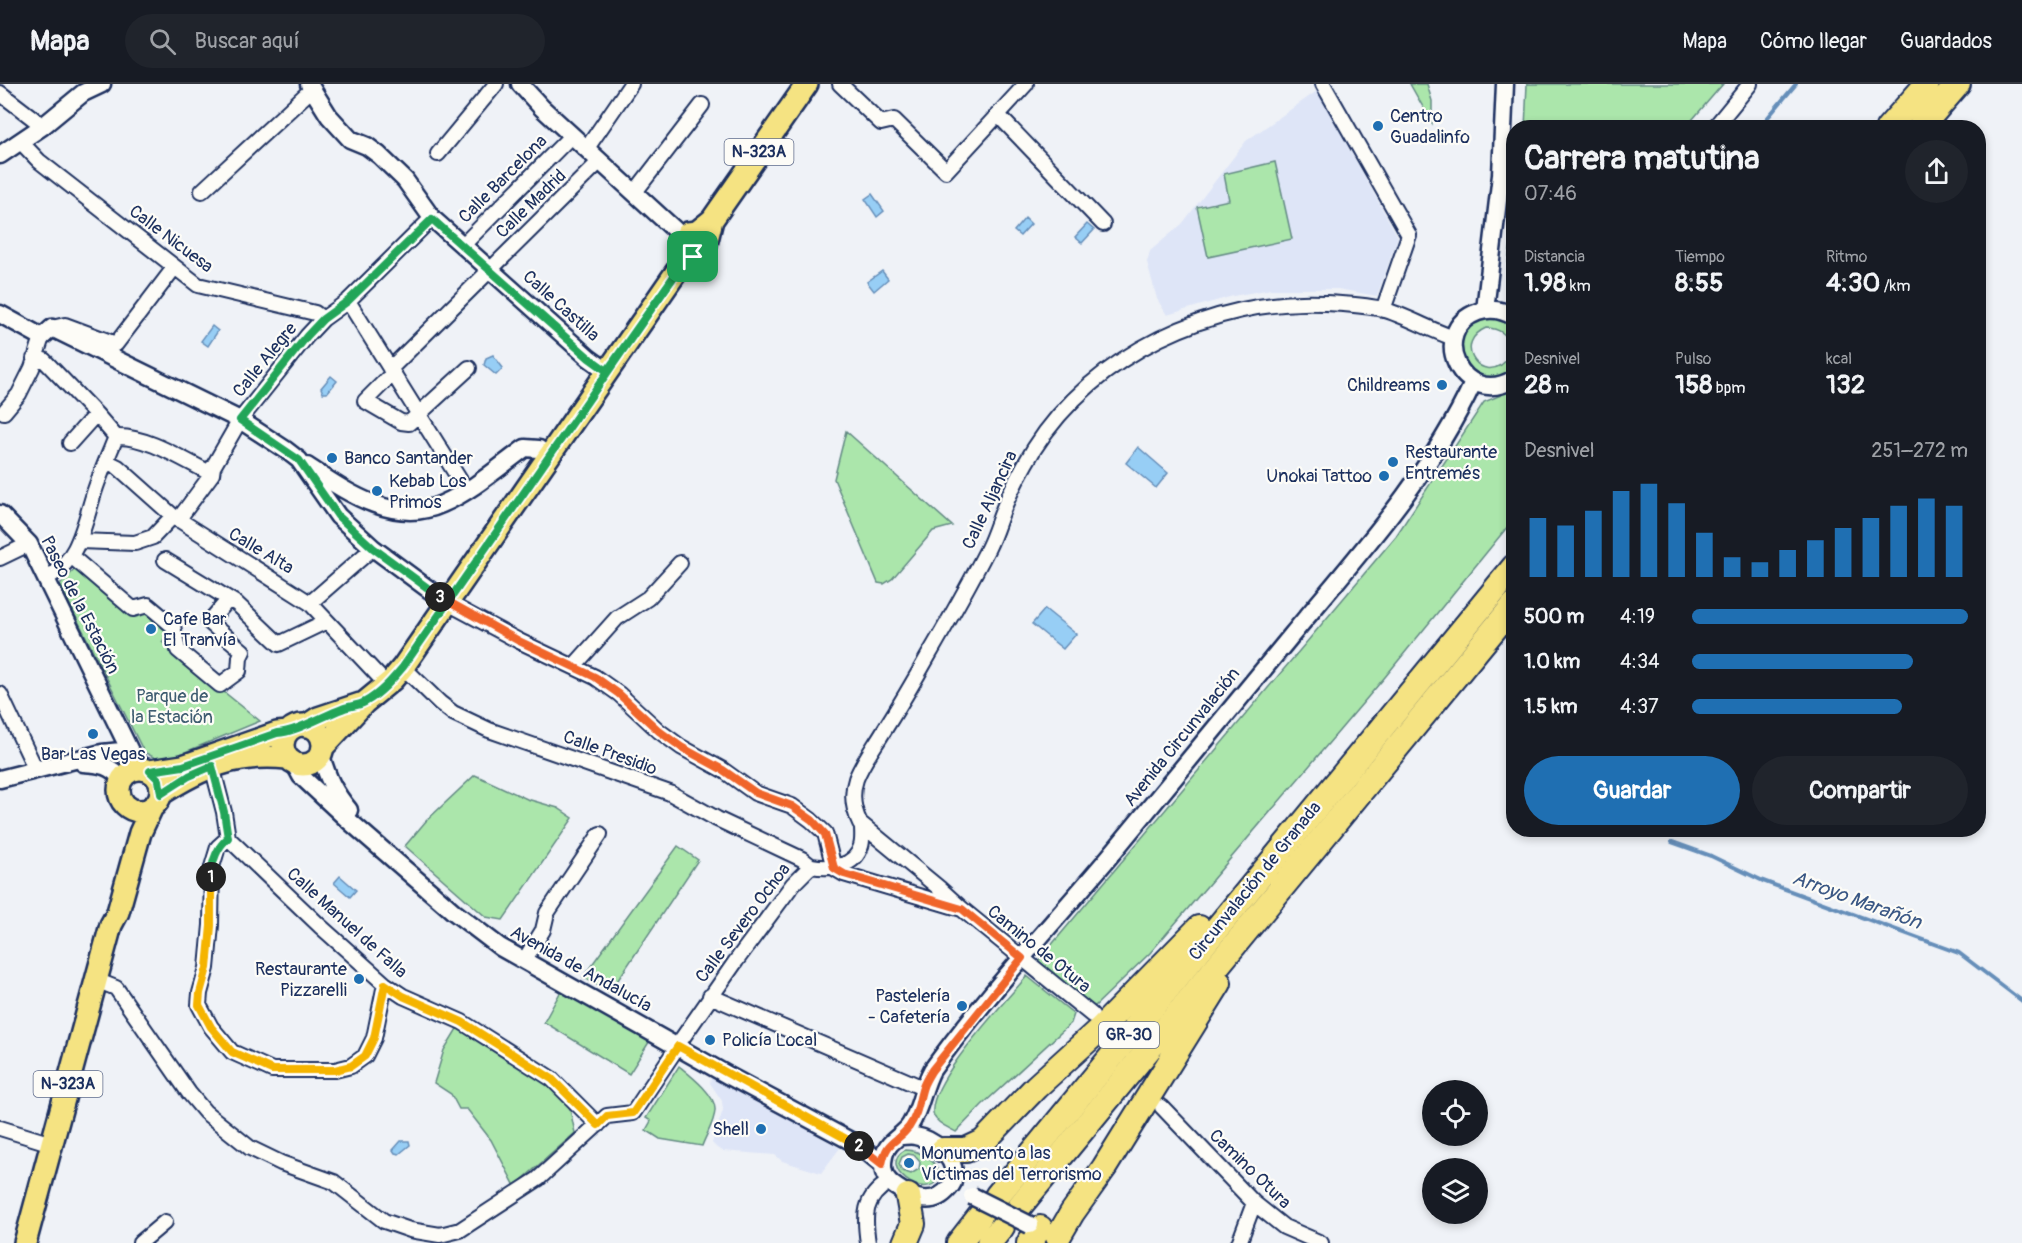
<!DOCTYPE html>
<html lang="es">
<head>
<meta charset="utf-8">
<style>
  :root { --surface:#171b24; --page:#20242c; --text:#f1f3f6; --muted:#9ea1a6; --line:#363941; --accent:#1f6fb2 }
  body { margin:0; font-family:Pangolin,sans-serif; background:var(--page); color:var(--text); height:100vh; display:flex; flex-direction:column; font-size:22px; white-space:nowrap }
  * { box-sizing:border-box; margin:0 }
  p { font-size:20px; color:var(--muted) }
  .icon { flex:none; width:33px; height:33px; fill:none; stroke:currentColor; stroke-width:2; stroke-linecap:round; stroke-linejoin:round }
  .map { position:relative; flex:1; overflow:hidden }
  .panel { position:absolute; left:1506px; top:36px; width:480px; height:717px; display:flex; flex-direction:column; background:var(--surface); border-radius:24px; box-shadow:0 3px 9px #0003 }
  .panel>* { flex:none }
  .buttons { position:absolute; left:1422px; top:996px; display:grid; gap:12px }
  .buttons a { display:grid; place-items:center; width:66px; height:66px; border-radius:50%; background:var(--surface); box-shadow:0 3px 9px #0003; font-size:30px }
  .pin { position:absolute; display:grid; place-items:center; width:51px; height:51px; color:#fff; margin:-26px; border-radius:12px; box-shadow:0 3px 9px #0006 }
  .km { position:absolute; width:30px; height:30px; margin:-15px; border-radius:50%; background:#222; color:#fff; font-size:16px; line-height:30px; text-align:center }
  .round { display:grid; place-items:center; flex:none; width:63px; height:63px; border-radius:32px; background:var(--page) }
  .summary { display:flex; align-items:center; justify-content:space-between; height:102px; padding:0 18px }
  h1 { font-size:33px; font-weight:800; line-height:45px }
  .metrics { display:grid; grid-template-columns:repeat(3,1fr); gap:9px; height:102px; padding:6px 18px }
  .metrics div { display:grid; align-content:center }
  .metrics b { font-size:26px; font-weight:800 }
  .metrics small { font-size:16px; font-weight:400 }
  .metrics p { font-size:16px }
  .chart { height:168px; padding:12px 18px }
  .chart p { display:flex; justify-content:space-between }
  .chart svg { width:100%; height:108px; margin-top:6px; stroke:var(--accent); stroke-width:6 }
  .action { display:flex; gap:12px; margin-top:auto; padding:12px 18px }
  .action a { flex:1; height:69px; border-radius:36px; background:var(--accent); color:#fff; font-size:24px; font-weight:800; line-height:69px; text-align:center }
  .action a+a { background:var(--page); color:var(--text) }
  ul { padding:0 18px; list-style:none; font-size:20px }
  li { display:grid; grid-template-columns:96px 72px 1fr; align-items:center; height:45px }
  li i { height:15px; border-radius:8px; background:var(--accent) }
  header { display:flex; align-items:center; gap:36px; box-sizing:border-box; height:84px; padding:0 30px; background:var(--surface); border-bottom:2px solid var(--line) }
  header strong { font-size:28px }
  nav { display:flex; gap:33px; margin-inline-start:auto; font-size:21px }
  .search { width:420px; height:54px; background:var(--page); display:flex; align-items:center; gap:15px; box-sizing:border-box; padding:0 21px; border-radius:33px; color:var(--muted); font-size:22px }
  .map>svg:first-child { display:block }
  .built { fill:#dee5f7 }
  .green { fill:#abe6ab; stroke:#638a84; stroke-width:1.5; fill-rule:evenodd }
  .water { fill:#97cef5; stroke:#658eb9; stroke-width:1.5 }
  .lines { fill:none; stroke-linecap:round; stroke-linejoin:round }
  .stream { stroke:#658eb9; stroke-width:4 }
  .minor-casing { stroke:#1b2f5e; stroke-width:18 }
  .tertiary-casing { stroke:#1b2f5e; stroke-width:21 }
  .primary-casing { stroke:#1b2f5e; stroke-width:26 }
  .motorway-casing { stroke:#1b2f5e; stroke-width:28 }
  .minor { stroke:#fdfcf7; stroke-width:14 }
  .tertiary { stroke:#fdfcf7; stroke-width:16 }
  .primary { stroke:#f5e382; stroke-width:21 }
  .motorway { stroke:#f5e382; stroke-width:24 }
  .tertiary-bridge-casing { stroke:#1b2f5e; stroke-width:21; stroke-linecap:butt }
  .tertiary-bridge { stroke:#fdfcf7; stroke-width:16 }
  .split-1-casing { stroke:#fff; stroke-width:12 }
  .split-2-casing { stroke:#fff; stroke-width:12 }
  .split-3-casing { stroke:#fff; stroke-width:12 }
  .split-4-casing { stroke:#fff; stroke-width:12 }
  .split-1 { stroke:#22a559; stroke-width:8 }
  .split-2 { stroke:#f5b400; stroke-width:8 }
  .split-3 { stroke:#f0652b; stroke-width:8 }
  .split-4 { stroke:#22a559; stroke-width:8 }
  .poi-dot { fill:#1f6fb2; stroke:#fdfcf7; stroke-width:2 }
  .labels { text-anchor:middle; dominant-baseline:central; stroke-width:4.5; stroke-linejoin:round; paint-order:stroke }
  .shield { fill:#fdfcf7; stroke:#5f6c8c; stroke-width:1.5 }
  .shield-label { font-size:16px; font-weight:bold; fill:#1b2f5e }
  .poi-label { font-size:18px; fill:#1b2f5e; stroke:#fdfcf7; text-anchor:start }
  .street-label { font-size:18px; fill:#1b2f5e; stroke:#fdfcf7 }
  .park-label { font-size:18px; fill:#3f5d71; stroke:#fdfcf7 }
  .water-label { font-size:20px; font-style:italic; fill:#3a5784; stroke:#fdfcf7 }
</style>
</head>
<body>
<header>
<strong>Mapa</strong>
<div class="search"><svg class="icon" aria-label="search" viewBox="0 0 24 24"><circle cx="10" cy="10" r="6"/><path d="M15 15l6 6"/></svg>Buscar aquí</div>
<nav><a>Mapa</a><a>Cómo llegar</a><a>Guardados</a></nav>
</header>
<div class="map">
<svg width="2022" height="1159" viewBox="0 0 2022 1159">
  <rect width="100%" height="100%" fill="#eff2f7"/>
  <filter id="ink" filterUnits="userSpaceOnUse"><feTurbulence type="fractalNoise" baseFrequency=".0167" numOctaves="2"/><feDisplacementMap in="SourceGraphic" scale="12" xChannelSelector="R" yChannelSelector="G"/><feConvolveMatrix kernelMatrix="1 2 1 2 8 2 1 2 1" color-interpolation-filters="sRGB"/></filter>
  <g filter="url(#ink)">
    <path class="built" d="M 1317,7 L 1398,153 L 1377,212 L 1338,205 L 1271,205 L 1233,212 L 1167,231 L 1157,215 L 1147,178 L 1150,167 L 1182,140 L 1246,57 Z
      M 711,994 L 779,1030 L 840,1064 L 821,1089 L 782,1077 L 775,1071 L 723,1067 L 717,1064 L 712,1059 L 723,1026 L 722,1017 L 710,999 Z"/>
    <path class="green" d="M 1410,0 L 1427,0 L 1432,17 L 1432,39 Z
      M 1527,0 L 1723,0 L 1686,43 L 1525,44 Z
      M 1275,78 L 1292,155 L 1208,173 L 1197,123 L 1229,116 L 1224,90 Z
      M 1513,145 L 1514,218 L 1513,218 C 1501,202 1511,165 1513,145 Z
      M 1484,235 C 1496,234 1506,236 1513,246 L 1513,282 C 1482,321 1430,256 1484,235 ZM 1486,244 C 1498,244 1511,251 1510,265 C 1510,272 1507,277 1501,281 C 1477,296 1454,258 1486,244 Z
      M 1513,306 L 1513,436 L 1385,593 L 1150,869 L 1093,924 L 1038,877 L 1396,452 L 1484,318 Z
      M 846,347 L 952,442 L 933,447 L 892,495 L 884,500 L 878,499 L 834,395 Z
      M 76,484 L 134,533 L 143,524 L 170,547 L 162,558 L 260,637 L 166,676 L 155,674 L 144,668 L 60,501 Z
      M 475,691 L 527,715 L 558,724 L 573,734 L 503,836 L 486,833 L 405,762 L 426,737 Z
      M 678,762 L 698,776 L 610,908 L 583,893 Z
      M 1027,892 L 1074,930 L 1071,939 L 982,1021 L 956,1048 C 950,1044 937,1040 934,1032 C 922,1004 1008,915 1027,892 Z
      M 561,907 L 651,955 L 629,990 L 544,938 Z
      M 458,943 L 550,999 L 565,1015 L 570,1025 L 575,1049 L 515,1102 L 491,1056 L 467,1025 L 459,1025 L 451,1010 L 434,999 L 444,966 Z
      M 679,982 C 690,991 716,1011 715,1026 C 715,1037 706,1051 702,1062 L 660,1055 L 646,1046 L 651,1037 L 646,1034 Z
      M 905,1066 C 920,1066 940,1078 939,1094 C 925,1119 876,1082 905,1066 ZM 908,1070 L 914,1071 L 920,1078 L 919,1085 L 911,1090 L 902,1087 L 899,1080 L 902,1073 Z"/>
    <path class="water" d="M 872,110 L 884,127 L 877,133 L 865,115 Z
      M 1025,134 L 1031,140 L 1020,152 L 1014,147 Z
      M 1087,140 L 1094,146 L 1082,159 L 1075,153 Z
      M 882,187 L 888,195 L 874,207 L 867,198 Z
      M 212,242 L 218,247 L 208,262 L 201,257 Z
      M 493,271 L 503,284 L 496,291 L 484,281 L 486,274 Z
      M 331,292 L 337,297 L 327,309 L 323,309 L 321,304 Z
      M 1138,363 L 1168,389 L 1156,404 L 1126,379 Z
      M 1045,525 L 1076,550 L 1063,565 L 1032,540 Z
      M 340,792 L 356,806 L 350,813 L 334,799 Z
      M 401,1057 L 409,1057 L 410,1061 L 399,1070 L 395,1069 L 393,1066 Z"/>
    <g class="lines">
      <path class="stream" d="M 1759,44 L 1796,0
        M 1578,746 C 1590,752 1607,749 1620,746
        M 1672,758 L 1711,772 L 1763,797 L 1959,869 L 2022,917"/>
      <g class="minor-casing">
        <path id="minor" d="M 840,0 L 881,39 L 894,36 L 946,87 L 1026,0
          M 1323,0 L 1409,151 L 1383,226
          M 0,9 L 43,42
          M 998,31 L 1103,140
          M 1714,44 L 1750,0
          M 20,57 L 39,77 L 198,201 L 315,229 L 323,235
          M 587,64 L 631,0
          M 438,70 L 496,0
          M 202,107 L 312,5
          M 635,108 L 702,21
          M 464,160 L 568,55
          M 348,217 L 466,406
          M 52,244 L 65,241 L 116,260 L 174,184
          M 34,275 L 44,276 L 96,330 L 116,353
          M 390,285 L 596,81
          M 393,289 L 365,317 L 401,338 L 409,339 L 469,284
          M 4,328 L 19,310 L 32,284 L 42,253
          M 116,353 C 146,351 185,377 212,390
          M 70,359 L 96,330
          M 106,377 L 118,383 L 173,432 L 310,519 L 387,601
          M 178,436 L 212,390 L 213,383 L 240,336 L 307,252 L 323,235 L 348,217 L 432,134
          M 79,457 L 135,459 L 153,453 L 173,432
          M 71,472 L 133,525 L 148,521 L 173,542 L 178,566 L 220,601 L 239,587 L 240,573 L 243,567 L 209,538 L 229,515
          M 0,474 L 29,460
          M 165,476 L 237,520 L 279,560 L 327,537
          M 46,494 C 79,479 85,436 95,406 C 101,388 109,370 116,353
          M 446,518 L 519,557 L 595,593 L 619,610 L 659,647 L 681,663 L 723,686 L 755,709 L 792,722 L 811,736 L 825,749 L 834,784 L 844,790 L 962,825 L 1092,931
          M 310,519 L 373,464
          M 574,582 L 617,534 L 648,514 L 680,479
          M 403,583 L 440,619 L 453,629 L 489,646 L 670,709 L 717,735 L 802,775 L 811,782
          M 0,610 L 36,686
          M 212,682 L 224,728 L 228,754 L 320,842 L 385,900 L 403,912 L 462,938 L 552,995 L 598,1041
          M 228,754 L 218,763 L 212,783 L 211,841 L 207,884 L 200,909 L 199,921 L 211,943 L 232,968 L 272,986 L 335,986 L 351,982 L 365,972 L 374,954 L 385,900
          M 962,825 L 939,804 L 860,739 C 853,725 851,710 856,695 C 862,679 874,663 883,648 C 898,624 913,599 927,574 C 948,538 969,501 988,464 C 995,450 999,435 1005,421 C 1013,402 1023,383 1034,365 C 1094,270 1213,214 1324,219 C 1343,220 1364,221 1382,225 C 1407,232 1430,246 1454,254
          M 527,872 L 543,846 L 547,829 L 600,750
          M 96,896 L 116,904 L 189,1009 L 205,1028 L 250,1064 L 281,1079 L 334,1098 L 384,1137 L 410,1146 L 440,1151 L 460,1146 L 538,1095 L 607,1032 L 633,1029 L 678,962
          M 710,912 L 923,1004
          M 681,956 L 736,877 L 793,800 L 811,782 C 829,785 855,784 861,762 C 863,756 862,748 862,742
          M 1162,1023 L 1254,1119 L 1284,1143 L 1321,1159
          M 0,1044 L 52,1060
          M 140,1159 L 165,1138
          M 868,1159 C 864,1132 863,1114 889,1098
          M 1239,1159 L 1254,1119"/>
      </g>
      <g class="tertiary-casing">
        <path id="tertiary" d="M 309,0 L 329,32 L 350,55 L 367,62 L 379,71 L 405,96 L 432,134 L 589,274 L 607,287
          M 520,0 L 542,24 L 675,146 L 681,159
          M 0,71 L 43,42 L 83,9 L 102,0
          M 1485,226 L 1501,91 L 1505,0
          M 0,230 L 42,253 L 52,244 L 240,336 L 286,366 L 299,376 L 338,432 L 373,464 L 446,518
          M 1514,233 C 1503,226 1490,224 1478,228 C 1427,246 1461,326 1514,295
          M 307,382 C 345,407 394,442 442,420 C 472,407 499,383 525,364 L 539,365 L 548,373
          M 0,430 L 29,460 L 131,669 L 144,685
          M 321,671 C 327,693 334,708 349,726
          M 83,679 C 100,680 111,681 122,696
          M 294,679 L 301,692 L 347,735 L 454,828 L 500,863 L 729,992 L 860,1062 L 882,1080
          M 0,695 L 102,669 L 121,667 L 131,669
          M 901,1052 C 905,1052 911,1051 915,1052 C 933,1055 955,1072 954,1092 C 954,1097 952,1101 949,1104 C 933,1123 913,1115 896,1103 C 884,1095 881,1086 884,1072 C 887,1057 902,1053 910,1041 C 921,1024 922,1005 932,986 C 986,911 1050,843 1109,773 C 1170,700 1230,625 1291,552 C 1357,472 1429,394 1473,299"/>
      </g>
      <g class="primary-casing">
        <path id="primary" d="M 697,148 L 712,136 L 807,0
          M 705,154 L 697,148 L 688,149 L 682,156 L 684,168 C 690,174 698,174 704,168 L 712,136
          M283 661a20 20 0 1 1 40 0a20 20 0 1 1-40 0Z
          M 306,642 L 318,634 L 360,620
          M 324,662 L 364,619 L 392,596 L 403,583 L 677,187 L 693,173
          M119 706a21 21 0 1 1 42 0a21 21 0 1 1-42 0Z
          M 150,687 L 183,682 L 277,649 L 288,648
          M 161,710 C 202,683 237,669 287,674
          M 25,1159 L 111,841 L 118,828 L 140,749 L 152,723"/>
      </g>
      <g class="motorway-casing">
        <path id="motorway" d="M 1888,44 L 1927,0
          M 1920,44 L 1958,0
          M 943,1066 L 966,1066 L 983,1058 L 1036,1003 L 1101,944 L 1199,844
          M 997,1112 L 1514,483
          M 1019,1123 L 1514,521
          M 1058,1153 L 1072,1129 L 1104,1084 L 1219,899
          M 905,1159 L 913,1140 L 908,1112
          M 959,1159 L 980,1132
          M 989,1159 L 1002,1143
          M 1029,1159 L 1040,1144"/>
      </g>
      <use href="#minor" class="minor"/>
      <use href="#tertiary" class="tertiary"/>
      <use href="#primary" class="primary"/>
      <use href="#motorway" class="motorway"/>
      <g class="tertiary-bridge-casing">
        <path id="tertiary-bridge" d="M 972,1112 L 1030,1141"/>
      </g>
      <use href="#tertiary-bridge" class="tertiary-bridge"/>
    </g>
  </g>
  <g class="lines" filter="url(#ink)">
    <g class="split-1-casing">
      <path id="split-1" d="M 211,793 C 212,777 216,764 228,754 L 224,728 L 212,682 L 189,692 L 161,710 L 159,696 L 150,687 L 183,682 L 277,649 C 296,648 323,632 342,625 C 349,622 358,622 365,618 C 380,610 392,596 403,583 L 677,188 L 693,173"/>
    </g>
    <g class="split-2-casing">
      <path id="split-2" d="M 211,793 L 211,842 L 207,884 L 200,909 L 199,921 L 211,943 L 232,968 L 272,986 L 335,986 L 351,982 L 365,972 L 374,954 L 385,900 L 403,912 L 462,938 L 552,995 L 598,1041 L 607,1032 L 633,1029 L 678,962 L 859,1062"/>
    </g>
    <g class="split-3-casing">
      <path id="split-3" d="M 440,513 L 519,557 L 595,593 L 619,610 L 659,647 L 681,663 L 723,686 L 756,709 L 792,722 L 812,736 L 825,750 L 834,784 L 844,790 L 962,825 L 1022,874 L 932,986 C 929,991 925,997 923,1003 C 918,1018 919,1028 909,1043 C 896,1060 887,1055 882,1080 L 859,1062"/>
    </g>
    <g class="split-4-casing">
      <path id="split-4" d="M 440,513 L 373,464 L 338,432 L 299,376 L 240,336 L 307,252 L 323,235 L 348,217 L 432,135 L 589,274 L 607,287 L 677,188 L 682,165 L 686,170 L 693,173"/>
    </g>
    <use href="#split-1" class="split-1"/>
    <use href="#split-2" class="split-2"/>
    <use href="#split-3" class="split-3"/>
    <use href="#split-4" class="split-4"/>
  </g>
  <g class="poi-dot">
    <circle cx="1378" cy="42" r="6"/>
    <circle cx="1442" cy="301" r="6"/>
    <circle cx="332" cy="374" r="6"/>
    <circle cx="1393" cy="378" r="6"/>
    <circle cx="1384" cy="392" r="6"/>
    <circle cx="377" cy="407" r="6"/>
    <circle cx="151" cy="545" r="6"/>
    <circle cx="93" cy="650" r="6"/>
    <circle cx="359" cy="895" r="6"/>
    <circle cx="962" cy="922" r="6"/>
    <circle cx="710" cy="956" r="6"/>
    <circle cx="761" cy="1045" r="6"/>
    <circle cx="909" cy="1079" r="6"/>
  </g>
  <g class="labels">
    <g class="shield">
      <rect x="724.5" y="55" width="69" height="26" rx="4.5"/>
      <rect x="1099" y="938" width="60" height="26" rx="4.5"/>
      <rect x="33.5" y="987" width="69" height="26" rx="4.5"/>
    </g>
    <g class="shield-label">
      <text x="759" y="68">N-323A</text>
      <text x="1129" y="951">GR-30</text>
      <text x="68" y="1000">N-323A</text>
    </g>
    <g class="poi-label">
      <text x="1390" y="32">Centro<tspan x="1390" dy="21">Guadalinfo</tspan></text>
      <text x="1430" y="301" text-anchor="end">Childreams</text>
      <text x="1405" y="368">Restaurante<tspan x="1405" dy="21">Entremés</tspan></text>
      <text x="344" y="374">Banco Santander</text>
      <text x="1372" y="392" text-anchor="end">Unokai Tattoo</text>
      <text x="389" y="397">Kebab Los<tspan x="389" dy="21">Primos</tspan></text>
      <text x="163" y="535">Cafe Bar<tspan x="163" dy="21">El Tranvía</tspan></text>
      <text x="93" y="670" text-anchor="middle">Bar Las Vegas</text>
      <text x="347" y="885" text-anchor="end">Restaurante<tspan x="347" dy="21">Pizzarelli</tspan></text>
      <text x="950" y="912" text-anchor="end">Pastelería<tspan x="950" dy="21">- Cafetería</tspan></text>
      <text x="722" y="956">Policía Local</text>
      <text x="749" y="1045" text-anchor="end">Shell</text>
      <text x="921" y="1069">Monumento a las<tspan x="921" dy="21">Víctimas del Terrorismo</tspan></text>
    </g>
    <g class="street-label">
      <text transform="translate(503 95) rotate(-45)">Calle Barcelona</text>
      <text transform="translate(531 120) rotate(-44)">Calle Madrid</text>
      <text transform="translate(171 155) rotate(37)">Calle Nicuesa</text>
      <text transform="translate(561 222) rotate(42)">Calle Castilla</text>
      <text transform="translate(265 276) rotate(-51)">Calle Alegre</text>
      <text transform="translate(990 416) rotate(-65)">Calle Aljancira</text>
      <text transform="translate(261 467) rotate(31)">Calle Alta</text>
      <text transform="translate(80 521) rotate(63)">Paseo de la Estación</text>
      <text transform="translate(1182 653) rotate(-51)">Avenida Circunvalación</text>
      <text transform="translate(610 669) rotate(20)">Calle Presidio</text>
      <text transform="translate(1255 797) rotate(-51)">Circunvalación de Granada</text>
      <text transform="translate(347 839) rotate(42)">Calle Manuel de Falla</text>
      <text transform="translate(743 839) rotate(-53)">Calle Severo Ochoa</text>
      <text transform="translate(1039 865) rotate(39)">Camino de Otura</text>
      <text transform="translate(581 885) rotate(29)">Avenida de Andalucía</text>
      <text transform="translate(1250 1085) rotate(44)">Camino Otura</text>
    </g>
    <g class="park-label">
      <text x="172" y="612">Parque de<tspan x="172" dy="21">la Estación</tspan></text>
    </g>
    <g class="water-label">
      <text transform="translate(1857 816) rotate(20)">Arroyo Marañón</text>
    </g>
  </g>
</svg>
<div class="buttons">
<a><svg class="icon" aria-label="locate" viewBox="0 0 24 24"><circle cx="12" cy="12" r="6"/><path d="M12 2v4M12 18v4M2 12h4M18 12h4"/></svg></a>
<a><svg class="icon" aria-label="layers" viewBox="0 0 24 24"><path d="M12 4l9 5-9 5-9-5zM3 14l9 5 9-5"/></svg></a>
</div>
<div class="pin" style="left:693px;top:173px;background:#1e9e55"><svg class="icon" aria-label="arrive" viewBox="0 0 24 24"><path d="M6 21V4h12l-3 4 3 4H6"/></svg></div>
<b class="km" style="left:211px;top:793px">1</b>
<b class="km" style="left:859px;top:1062px">2</b>
<b class="km" style="left:440px;top:513px">3</b>
<section class="panel">
<div class="summary"><div><h1>Carrera matutina</h1><p>07:46</p></div><a class="round"><svg class="icon" aria-label="share" viewBox="0 0 24 24"><path d="M12 15V3M7 8l5-5 5 5M5 13v7h14v-7"/></svg></a></div>
<div class="metrics">
<div><p>Distancia</p><b>1.98<small> km</small></b></div>
<div><p>Tiempo</p><b>8:55</b></div>
<div><p>Ritmo</p><b>4:30<small> /km</small></b></div>
</div>
<div class="metrics">
<div><p>Desnivel</p><b>28<small> m</small></b></div>
<div><p>Pulso</p><b>158<small> bpm</small></b></div>
<div><p>kcal</p><b>132</b></div>
</div>
<div class="chart"><p><span>Desnivel</span>251–272 m</p>
<svg viewBox="0 0 160 44" preserveAspectRatio="none"><path d="M5 44V20M15 44V23M25 44V17M35 44V9M45 44V6M55 44V14M65 44V26M75 44V36M85 44V38M95 44V33M105 44V29M115 44V24M125 44V20M135 44V15M145 44V12M155 44V15"/></svg>
</div>
<ul>
<li><b>500 m</b>4:19<i style="width:100%"></i></li>
<li><b>1.0 km</b>4:34<i style="width:80%"></i></li>
<li><b>1.5 km</b>4:37<i style="width:76%"></i></li>
</ul>
<div class="action"><a>Guardar</a><a>Compartir</a></div>
</section>
</div>
</body>
</html>
